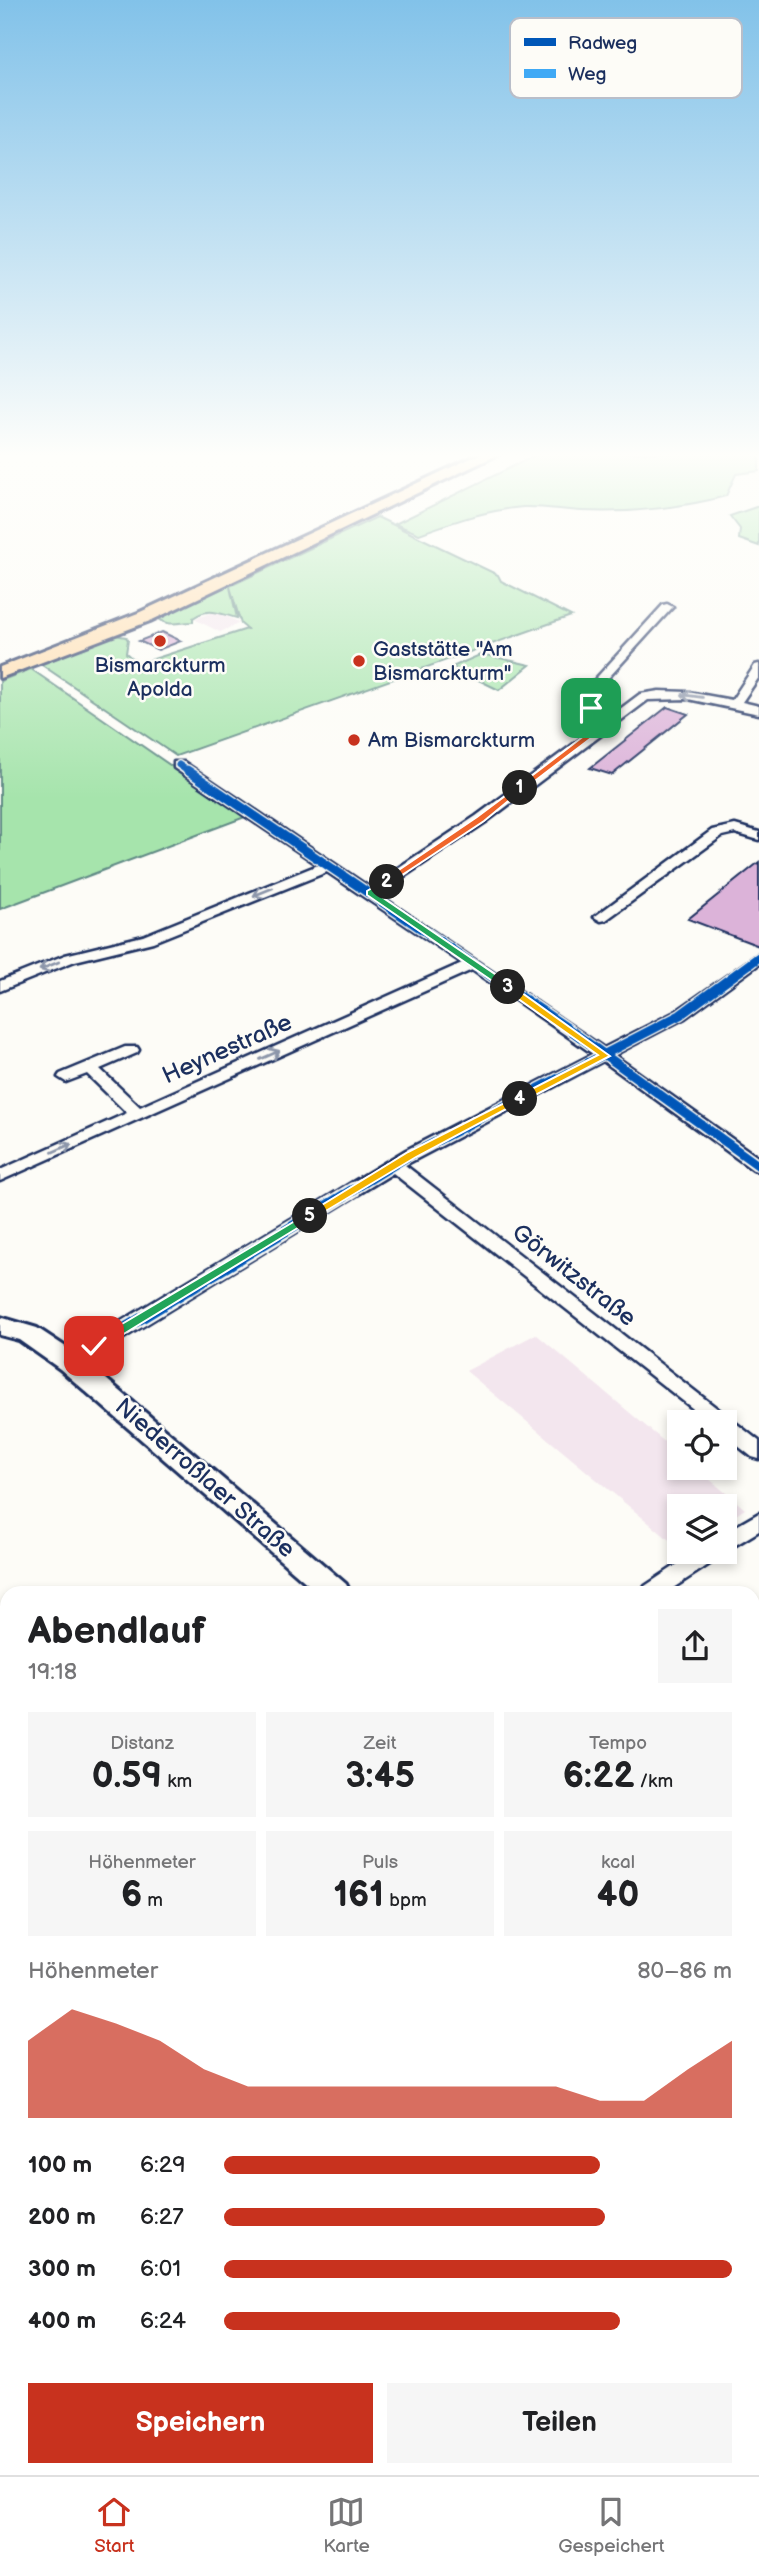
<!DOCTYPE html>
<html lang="de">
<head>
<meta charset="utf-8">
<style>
  :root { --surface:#fff; --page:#f6f6f6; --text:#202124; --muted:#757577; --line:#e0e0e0; --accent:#c8321e }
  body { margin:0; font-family:"Balsamiq Sans",sans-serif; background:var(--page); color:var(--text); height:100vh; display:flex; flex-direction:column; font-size:26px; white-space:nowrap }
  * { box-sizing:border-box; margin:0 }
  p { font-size:23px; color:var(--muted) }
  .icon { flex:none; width:38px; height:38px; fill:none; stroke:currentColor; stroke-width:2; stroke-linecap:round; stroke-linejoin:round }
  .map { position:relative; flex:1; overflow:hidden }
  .details { position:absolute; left:0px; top:1586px; width:760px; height:891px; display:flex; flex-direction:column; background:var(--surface); border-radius:21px 21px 0 0; box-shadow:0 4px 10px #0003 }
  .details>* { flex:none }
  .fabs { position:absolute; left:667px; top:1410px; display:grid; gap:14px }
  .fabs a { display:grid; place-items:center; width:70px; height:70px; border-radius:0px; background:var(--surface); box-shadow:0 4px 10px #0003; font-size:35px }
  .pin { position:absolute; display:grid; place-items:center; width:60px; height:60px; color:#fff; margin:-30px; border-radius:14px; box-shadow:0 4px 10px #0006 }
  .km { position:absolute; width:35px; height:35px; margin:-18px; border-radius:50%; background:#222; color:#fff; font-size:19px; line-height:35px; text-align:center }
  .round { display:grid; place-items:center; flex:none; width:74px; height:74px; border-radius:0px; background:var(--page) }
  .headline { display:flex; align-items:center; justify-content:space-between; height:119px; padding:0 28px }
  h1 { font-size:38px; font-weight:700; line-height:52px }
  .stats { display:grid; grid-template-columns:repeat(3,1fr); gap:10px; height:119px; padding:7px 28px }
  .stats div { display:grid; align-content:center; border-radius:0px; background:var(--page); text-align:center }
  .stats b { font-size:35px; font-weight:700 }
  .stats small { font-size:19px; font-weight:400 }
  .stats p { font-size:19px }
  .chart { height:196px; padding:14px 28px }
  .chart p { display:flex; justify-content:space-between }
  .chart svg { width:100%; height:126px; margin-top:7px; fill:var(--accent); opacity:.7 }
  .primary-button { display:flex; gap:14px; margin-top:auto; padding:14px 28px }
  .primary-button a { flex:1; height:80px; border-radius:0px; background:var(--accent); color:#fff; font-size:28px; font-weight:700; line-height:80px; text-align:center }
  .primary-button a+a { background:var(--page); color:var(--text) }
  ul { padding:0 28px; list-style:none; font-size:23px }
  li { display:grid; grid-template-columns:112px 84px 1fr; align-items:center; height:52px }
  li i { height:18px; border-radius:9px; background:var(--accent) }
  .tab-bar { display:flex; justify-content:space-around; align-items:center; height:98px; border-top:2px solid var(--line); background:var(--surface); font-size:19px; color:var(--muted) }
  .tab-bar a { display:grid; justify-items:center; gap:4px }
  .tab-bar .active { color:var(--accent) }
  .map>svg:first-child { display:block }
  .built { fill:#f3e6ee }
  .green { fill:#a6e4ac; stroke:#608a85; stroke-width:2 }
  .building { fill:#dcb3d9; stroke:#1b2f5e; stroke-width:2 }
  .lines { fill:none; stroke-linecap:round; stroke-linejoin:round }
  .minor-casing { stroke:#1b2f5e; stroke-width:5 }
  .tertiary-casing { stroke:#1b2f5e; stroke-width:5 }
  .secondary-casing { stroke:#1b2f5e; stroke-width:6 }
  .primary-casing { stroke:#1b2f5e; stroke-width:6 }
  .minor { fill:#fdfcf7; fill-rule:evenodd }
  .tertiary { fill:#fdfcf7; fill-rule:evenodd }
  .secondary { fill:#fdfcf7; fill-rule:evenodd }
  .primary { fill:#fedbac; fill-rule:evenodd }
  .rail { stroke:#1b2f5e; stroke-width:8; stroke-dasharray:16 8; stroke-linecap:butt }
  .quiet { stroke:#3fa9f5; stroke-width:13; stroke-dasharray:26 13; stroke-linecap:butt }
  .cycleway-far2-casing { stroke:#fdfcf7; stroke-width:10 }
  .cycleway-far1-casing { stroke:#fdfcf7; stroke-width:12 }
  .cycleway-casing { stroke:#fdfcf7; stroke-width:16 }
  .cycleway-far2 { stroke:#0057b8; stroke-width:7 }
  .cycleway-far1 { stroke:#0057b8; stroke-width:9 }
  .cycleway { stroke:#0057b8; stroke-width:11 }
  .oneway { stroke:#8c96aa }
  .split-1 { fill:#f0652b; stroke:#fff; stroke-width:2 }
  .split-2 { fill:#f0652b; stroke:#fff; stroke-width:2 }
  .split-3 { fill:#22a559; stroke:#fff; stroke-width:2 }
  .split-4 { fill:#f5b400; stroke:#fff; stroke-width:2 }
  .split-5 { fill:#f5b400; stroke:#fff; stroke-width:2 }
  .split-6 { fill:#22a559; stroke:#fff; stroke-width:2 }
  .poi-dot { fill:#c8321e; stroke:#fdfcf7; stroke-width:2.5 }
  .labels { text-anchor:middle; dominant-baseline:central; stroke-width:5; stroke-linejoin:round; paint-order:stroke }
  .far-poi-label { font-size:21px; fill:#1b2f5e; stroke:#fdfcf7; text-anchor:start }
  .street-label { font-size:24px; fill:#1b2f5e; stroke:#fdfcf7 }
  .key { fill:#fdfcf7; stroke:#b9bec9; stroke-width:2 }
  .key-label { font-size:19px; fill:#1b2f5e }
</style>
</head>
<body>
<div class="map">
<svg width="759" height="2475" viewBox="0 0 759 2475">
  <rect width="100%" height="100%" fill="#fdfcf7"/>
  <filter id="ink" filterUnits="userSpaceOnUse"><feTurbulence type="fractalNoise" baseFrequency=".0143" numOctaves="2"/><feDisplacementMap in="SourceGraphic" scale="14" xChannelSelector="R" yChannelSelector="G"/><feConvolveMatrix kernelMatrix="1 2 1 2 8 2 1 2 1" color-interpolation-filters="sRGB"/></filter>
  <g filter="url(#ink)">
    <path class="built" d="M 216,611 L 240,623 L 220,632 L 194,619 Z
      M 536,1334 L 679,1454 L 679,1468 L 696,1468 L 745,1509 L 725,1522 L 724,1507 L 679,1507 L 679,1548 L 466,1371 Z"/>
    <path class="green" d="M 540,453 L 759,453 L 759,471 L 736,474 L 726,496 C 680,508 629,513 582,511 C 562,510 542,506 523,507 C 486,510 453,522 419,534 L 395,524 Z
      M 759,506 L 759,546 L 739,539 L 740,529 L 730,516 Z
      M 377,517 L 498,575 L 501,581 L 571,616 L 176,756 L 39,663 L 115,635 L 126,637 L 128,640 L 126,653 L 138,664 L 247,629 L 241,624 L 230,587 L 237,618 C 220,614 209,606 193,618 L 193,622 C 179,622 167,628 156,616 L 228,584 L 230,586 Z
      M 482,654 L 530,665 L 499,690 L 452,667 Z
      M 31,669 L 245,817 L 0,909 L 0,681 Z"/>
    <path class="building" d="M 162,632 L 181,641 L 158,650 L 139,641 Z
      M 667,707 L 688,714 L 612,775 L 590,768 Z
      M 759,862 L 759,946 L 688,919 Z"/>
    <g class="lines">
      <g class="minor-casing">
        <path id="minor" d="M 667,604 L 673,607 L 671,609 L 590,698 L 592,703 L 616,712 L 640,694 L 659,691 L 688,692 L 732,700 L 755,665 L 759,664 L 759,677 L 742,702 L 759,706 L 759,714 L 688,699 L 648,700 L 486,822 L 378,894 L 604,1048 L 675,1012 L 759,953 L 759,964 L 685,1018 L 614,1055 L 759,1158 L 759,1171 L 753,1170 L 603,1061 L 405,1165 L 759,1441 L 759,1459 L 752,1457 L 724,1435 L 724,1423 L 711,1423 L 393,1173 L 76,1367 L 62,1367 L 60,1362 L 62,1357 L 406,1150 L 593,1054 L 472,970 L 0,1181 L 0,1170 L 127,1113 L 87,1074 L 66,1082 L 58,1077 L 60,1074 L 125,1047 L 137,1047 L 139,1050 L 137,1053 L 100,1069 L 140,1107 L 462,963 L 327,872 L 153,942 L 75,961 L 0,991 L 0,981 L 65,955 L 143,936 L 318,865 L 174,768 L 174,762 L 184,762 L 369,887 L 476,816 L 609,718 L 582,708 L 578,698 L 663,605 Z
          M 735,825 L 759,832 L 759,840 L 735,833 L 722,836 L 606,920 L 601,921 L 594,917 L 712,830 Z
          M 759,1513 L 759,1531 L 724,1552 L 724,1533 Z
          M 696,1552 L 722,1552 L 719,1558 L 667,1592 L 642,1592 L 645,1586 Z
          M 752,2138 L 759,2138 L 759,2164 L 752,2164 Z
          M 759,2325 L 759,2353 L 752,2354 L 752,2326 Z"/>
      </g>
      <g class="tertiary-casing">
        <path id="tertiary" d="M 0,1697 L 7,1699 L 7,1741 L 0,1739 Z
          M 169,2469 L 205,2469 L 206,2475 L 170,2475 Z"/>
      </g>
      <g class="secondary-casing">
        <path id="secondary" d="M 0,1317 L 37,1328 L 78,1355 L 346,1584 L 350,1592 L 317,1592 L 60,1369 L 19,1340 L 0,1335 Z
          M 752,1963 L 759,1966 L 759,2002 L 752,2000 Z"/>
      </g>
      <g class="primary-casing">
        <path id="primary" d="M 482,453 L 501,453 L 150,621 L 0,678 L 0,667 L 138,613 Z"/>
      </g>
      <use href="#minor" class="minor"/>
      <use href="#tertiary" class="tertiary"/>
      <use href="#secondary" class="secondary"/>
      <use href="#primary" class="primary"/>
      <path class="rail" d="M 752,2203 L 759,2201
        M 752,2224 L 759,2222
        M 0,2363 L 7,2362
        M 0,2386 L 7,2385"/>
      <path class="quiet" d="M 153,2475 L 179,2469"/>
      <g class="cycleway-far2-casing">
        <path id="cycleway-far2" d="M 179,765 L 189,772"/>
      </g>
      <g class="cycleway-far1-casing">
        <path id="cycleway-far1" d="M 187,770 L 566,1027 L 759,1166
          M 350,1192 L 412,1154 L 680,1015 L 759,957"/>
      </g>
      <g class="cycleway-casing">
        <path id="cycleway" d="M 69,1362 L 353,1190"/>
      </g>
      <use href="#cycleway-far2" class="cycleway-far2"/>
      <use href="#cycleway-far1" class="cycleway-far1"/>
      <use href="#cycleway" class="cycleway"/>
    </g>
    <defs><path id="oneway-shaft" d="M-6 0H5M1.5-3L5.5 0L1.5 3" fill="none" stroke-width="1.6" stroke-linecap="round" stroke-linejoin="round" transform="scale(1.75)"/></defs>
    <g class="oneway">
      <use href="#oneway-shaft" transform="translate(692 696) rotate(-172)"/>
      <use href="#oneway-shaft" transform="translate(263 892) rotate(158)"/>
      <use href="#oneway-shaft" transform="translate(49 966) rotate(158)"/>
      <use href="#oneway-shaft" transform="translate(270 1055) rotate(-24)"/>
      <use href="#oneway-shaft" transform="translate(62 1148) rotate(-24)"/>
    </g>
  </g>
  <linearGradient id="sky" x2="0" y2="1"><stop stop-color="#82c2e9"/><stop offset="0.57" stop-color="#fefefb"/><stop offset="1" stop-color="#fefefb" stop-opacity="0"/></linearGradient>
  <rect width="759" height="799" fill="url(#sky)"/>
  <path class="split-1" d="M 588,706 L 620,716 L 523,790 L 517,790 L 517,787 L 610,716 L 588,710 Z"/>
  <path class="split-2" d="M 517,787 L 524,788 L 484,821 L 390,883 L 384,883 L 384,880 L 477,817 Z"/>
  <path class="split-3" d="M 387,879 L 392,882 L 390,883 L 376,893 L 511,985 L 511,989 L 504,989 L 367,895 L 367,891 Z"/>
  <path class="split-4" d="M 504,985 L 511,985 L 610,1056 L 524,1101 L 516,1101 L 516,1097 L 598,1055 L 504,989 Z"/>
  <path class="split-5" d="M 516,1097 L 525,1099 L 416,1157 L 314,1218 L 304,1216 L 408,1152 Z"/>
  <path class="split-6" d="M 310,1212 L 314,1213 L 314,1218 L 99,1349 L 90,1349 L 90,1343 Z"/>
  <g class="poi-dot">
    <circle cx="160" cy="641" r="7"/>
    <circle cx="359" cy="661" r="7"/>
    <circle cx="354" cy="740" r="7"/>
  </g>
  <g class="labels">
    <g class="far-poi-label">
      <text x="373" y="649">Gaststätte "Am<tspan x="373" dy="24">Bismarckturm"</tspan></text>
      <text x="160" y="665" text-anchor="middle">Bismarckturm<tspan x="160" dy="24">Apolda</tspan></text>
      <text x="368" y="740">Am Bismarckturm</text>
    </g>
    <g class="street-label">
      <text transform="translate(227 1049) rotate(-24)">Heynestraße</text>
      <text transform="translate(574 1275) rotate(38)">Görwitzstraße</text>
      <text transform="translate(205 1478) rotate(41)">Niederroßlaer Straße</text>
    </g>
  </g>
  <rect x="510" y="18" width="232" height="80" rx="10" class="key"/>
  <rect x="524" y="38" width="32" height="8" fill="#0057b8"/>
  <rect x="524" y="69" width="32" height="9" fill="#3fa9f5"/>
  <g class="key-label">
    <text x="568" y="49">Radweg</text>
    <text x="568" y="80">Weg</text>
  </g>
</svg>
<div class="fabs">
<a><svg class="icon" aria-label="locate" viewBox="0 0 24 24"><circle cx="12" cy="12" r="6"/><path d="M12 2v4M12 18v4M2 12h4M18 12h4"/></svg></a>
<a><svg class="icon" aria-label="layers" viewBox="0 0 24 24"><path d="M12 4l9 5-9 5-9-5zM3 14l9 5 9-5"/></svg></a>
</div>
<div class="pin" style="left:591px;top:708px;background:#1e9e55"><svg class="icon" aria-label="arrive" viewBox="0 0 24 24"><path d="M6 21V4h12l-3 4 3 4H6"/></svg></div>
<div class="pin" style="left:94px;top:1346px;background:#d93025"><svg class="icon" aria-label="check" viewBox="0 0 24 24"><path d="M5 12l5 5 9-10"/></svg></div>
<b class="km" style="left:520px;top:788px">1</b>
<b class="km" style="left:387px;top:882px">2</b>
<b class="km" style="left:508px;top:987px">3</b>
<b class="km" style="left:520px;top:1099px">4</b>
<b class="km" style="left:310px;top:1216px">5</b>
<section class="details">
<div class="headline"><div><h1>Abendlauf</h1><p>19:18</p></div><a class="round"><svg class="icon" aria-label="share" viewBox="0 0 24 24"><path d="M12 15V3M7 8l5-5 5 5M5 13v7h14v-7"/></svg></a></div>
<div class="stats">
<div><p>Distanz</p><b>0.59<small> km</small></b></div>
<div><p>Zeit</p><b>3:45</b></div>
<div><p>Tempo</p><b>6:22<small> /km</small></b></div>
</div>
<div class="stats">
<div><p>Höhenmeter</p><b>6<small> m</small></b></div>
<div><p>Puls</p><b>161<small> bpm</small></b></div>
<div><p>kcal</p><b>40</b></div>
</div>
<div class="chart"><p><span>Höhenmeter</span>80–86 m</p>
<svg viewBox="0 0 160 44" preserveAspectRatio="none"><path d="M0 44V17L10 6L20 11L30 17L40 27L50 33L60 33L70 33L80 33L90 33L100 33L110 33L120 33L130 38L140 38L150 27L160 17V44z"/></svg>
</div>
<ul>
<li><b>100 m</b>6:29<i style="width:74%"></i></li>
<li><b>200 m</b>6:27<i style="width:75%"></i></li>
<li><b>300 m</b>6:01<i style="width:100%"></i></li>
<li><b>400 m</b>6:24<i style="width:78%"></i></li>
</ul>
<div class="primary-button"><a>Speichern</a><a>Teilen</a></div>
</section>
</div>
<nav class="tab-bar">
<a class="active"><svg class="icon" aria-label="home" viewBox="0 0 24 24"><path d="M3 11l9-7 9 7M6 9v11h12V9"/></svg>Start</a>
<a><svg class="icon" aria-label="map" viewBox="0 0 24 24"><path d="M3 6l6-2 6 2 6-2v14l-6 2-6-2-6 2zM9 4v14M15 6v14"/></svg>Karte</a>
<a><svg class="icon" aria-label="saved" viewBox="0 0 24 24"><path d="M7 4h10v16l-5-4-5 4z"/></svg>Gespeichert</a>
</nav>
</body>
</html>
